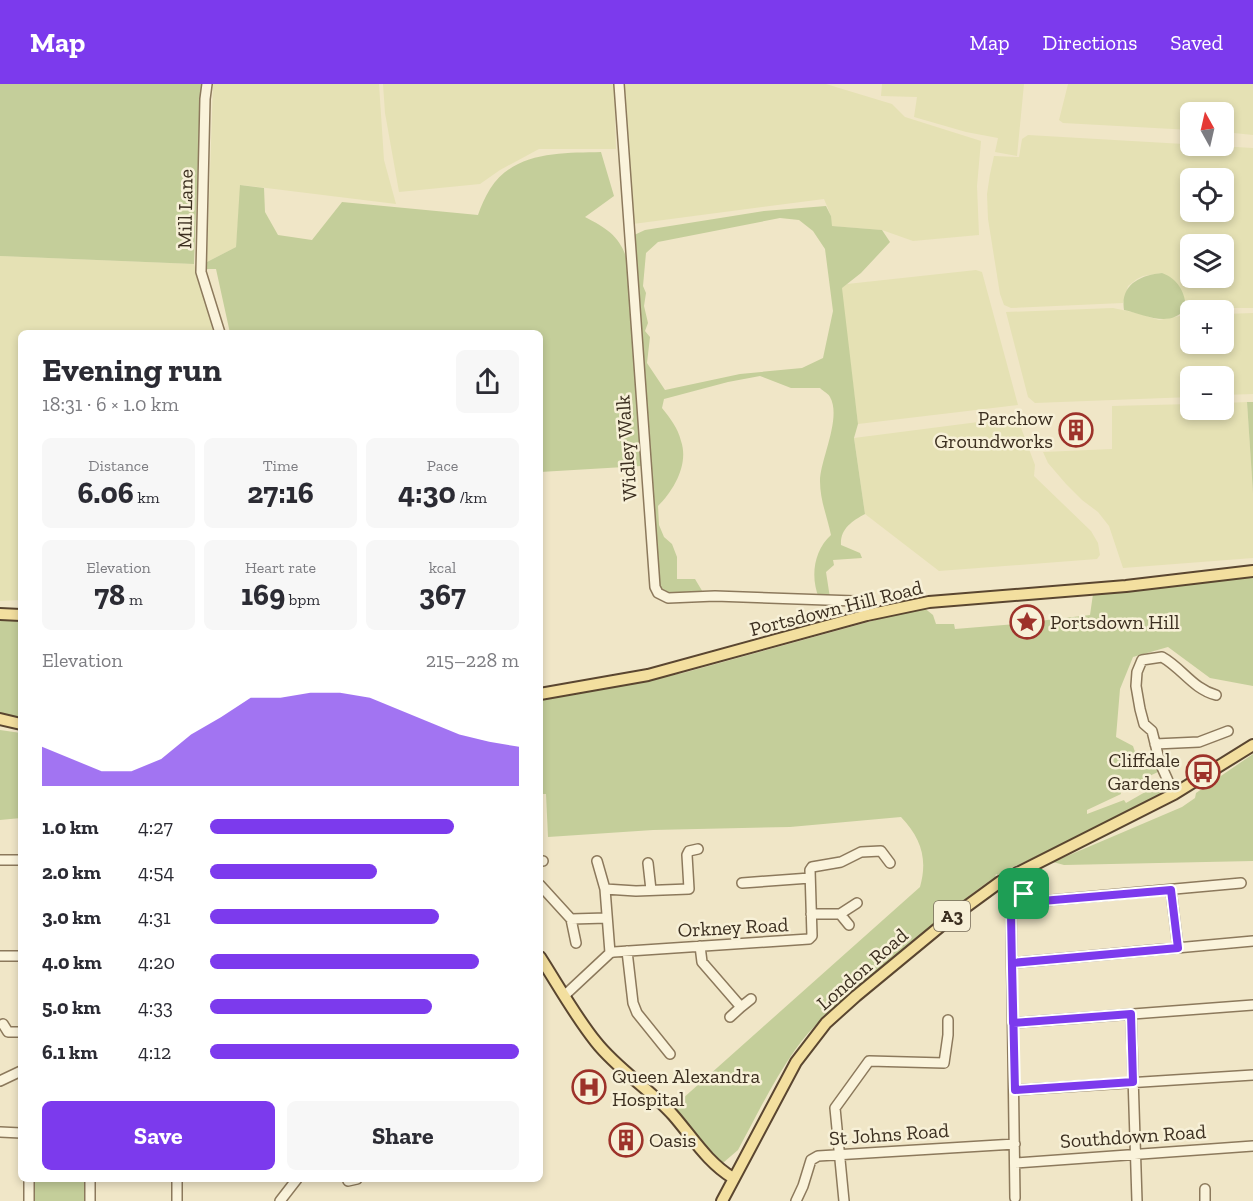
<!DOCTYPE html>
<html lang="en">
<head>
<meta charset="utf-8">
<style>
  :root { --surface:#fff; --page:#f7f7f7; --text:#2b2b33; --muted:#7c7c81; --accent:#7c3aed }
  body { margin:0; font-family:"Zilla Slab",serif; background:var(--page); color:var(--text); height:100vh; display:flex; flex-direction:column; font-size:22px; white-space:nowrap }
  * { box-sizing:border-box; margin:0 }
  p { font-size:20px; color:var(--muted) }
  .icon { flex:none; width:33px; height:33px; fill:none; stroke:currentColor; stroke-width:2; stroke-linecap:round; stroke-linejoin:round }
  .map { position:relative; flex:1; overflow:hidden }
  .drawer { position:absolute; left:18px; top:246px; width:525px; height:852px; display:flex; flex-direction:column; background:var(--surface); border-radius:9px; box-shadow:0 3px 9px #0003 }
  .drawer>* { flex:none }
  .needle { width:39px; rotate:352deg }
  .fabs { position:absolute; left:1180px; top:18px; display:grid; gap:12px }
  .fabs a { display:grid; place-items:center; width:54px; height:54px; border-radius:9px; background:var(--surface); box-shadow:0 3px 9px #0003; font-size:30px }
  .pin { position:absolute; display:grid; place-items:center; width:51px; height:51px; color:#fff; margin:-26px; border-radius:12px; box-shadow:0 3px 9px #0006 }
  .round { display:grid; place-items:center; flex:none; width:63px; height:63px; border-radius:9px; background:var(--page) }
  .summary { display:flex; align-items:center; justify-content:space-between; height:102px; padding:0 24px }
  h1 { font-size:33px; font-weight:700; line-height:45px }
  .metrics { display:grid; grid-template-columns:repeat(3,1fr); gap:9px; height:102px; padding:6px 24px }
  .metrics div { display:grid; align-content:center; border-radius:9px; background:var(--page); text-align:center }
  .metrics b { font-size:30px; font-weight:700 }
  .metrics small { font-size:16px; font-weight:400 }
  .metrics p { font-size:16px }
  .chart { height:168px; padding:12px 24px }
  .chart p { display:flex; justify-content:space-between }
  .chart svg { width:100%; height:108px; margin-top:6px; fill:var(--accent); opacity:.7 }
  .button { display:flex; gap:12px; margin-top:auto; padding:12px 24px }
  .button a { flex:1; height:69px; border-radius:9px; background:var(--accent); color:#fff; font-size:24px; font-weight:700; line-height:69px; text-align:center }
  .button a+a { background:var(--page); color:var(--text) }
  ul { padding:0 24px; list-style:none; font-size:20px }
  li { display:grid; grid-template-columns:96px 72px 1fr; align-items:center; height:45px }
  li i { height:15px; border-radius:8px; background:var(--accent) }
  header { display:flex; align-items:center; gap:36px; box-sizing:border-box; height:84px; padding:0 30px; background:var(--accent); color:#fff }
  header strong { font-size:28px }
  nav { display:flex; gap:33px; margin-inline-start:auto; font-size:21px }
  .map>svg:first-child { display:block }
  .farmland { fill:#e5e1b4; fill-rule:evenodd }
  .green { fill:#c4ce9a; fill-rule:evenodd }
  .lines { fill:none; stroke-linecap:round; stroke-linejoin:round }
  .minor-casing { stroke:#8c795c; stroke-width:12 }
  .major-casing { stroke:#5a4630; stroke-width:14 }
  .minor { stroke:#faf3db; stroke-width:9 }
  .major { stroke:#f3df9f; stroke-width:10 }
  .route-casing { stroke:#fff; stroke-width:12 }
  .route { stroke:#7c3aed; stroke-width:8 }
  .labels { text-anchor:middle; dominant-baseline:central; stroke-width:5; stroke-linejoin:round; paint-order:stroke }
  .shield { fill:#f7f0d7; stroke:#746957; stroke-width:1.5 }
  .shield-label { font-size:18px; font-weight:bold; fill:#3c2f20 }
  .street-label { font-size:20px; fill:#3c2f20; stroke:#f7f0d7 }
  .poi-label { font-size:20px; fill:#3c2f20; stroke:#f7f0d7; text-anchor:start }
</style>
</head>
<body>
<header>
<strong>Map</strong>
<nav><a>Map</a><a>Directions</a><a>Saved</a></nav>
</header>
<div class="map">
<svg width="1253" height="1117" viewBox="0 0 1253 1117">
  <rect width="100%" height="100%" fill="#f0e6c7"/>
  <path class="farmland" d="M 213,0 L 379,0 L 384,76 L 396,120 L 241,101 L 236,163 L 207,178 Z
    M 383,0 L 614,0 L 616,65 L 539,65 L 500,86 L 480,100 L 399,108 L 385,29 Z
    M 624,0 L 826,0 L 892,20 L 905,33 L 981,57 L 977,102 L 979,151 L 913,157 L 882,146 L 831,142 L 831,132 L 824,115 L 633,140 Z
    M 882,0 L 1024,0 L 1017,72 L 995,68 L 998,54 L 966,48 L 914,33 L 917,13 L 881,12 Z
    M 1068,0 L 1253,0 L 1253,51 L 1224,48 L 1224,28 L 1191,28 L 1191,46 L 1063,39 L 1059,36 Z
    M 1028,51 L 1253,64 L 1253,224 L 1186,224 L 1186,217 L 1162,189 L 1143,192 L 1137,195 L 1128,202 L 1123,219 L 1011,224 L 1004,221 L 1000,210 L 988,135 L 987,110 L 990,90 L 994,72 L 1019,73 L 1022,55 ZM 1191,94 L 1224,94 L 1224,128 L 1191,128 ZM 1191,160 L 1224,160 L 1224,194 L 1191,194 Z
    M 0,172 L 194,180 L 214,249 L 21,249 L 21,516 L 0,517 Z
    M 976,186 L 982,188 L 1018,321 L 858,340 L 841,204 L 847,200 Z
    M 1113,224 L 1137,229 L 1159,236 L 1191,230 L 1191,260 L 1224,260 L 1224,230 L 1253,229 L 1253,310 L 1224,311 L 1224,292 L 1191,292 L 1191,313 L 1035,319 L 1028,313 L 1006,228 Z
    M 1247,318 L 1253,409 L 1253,474 L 1123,484 L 1109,442 L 1098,428 L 1082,416 L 1066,400 L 1048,379 L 1043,368 L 1112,365 L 1112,322 L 1191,320 L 1191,326 L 1224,326 L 1224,319 Z
    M 1017,333 L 1035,381 L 1034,392 L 1091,447 L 1098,459 L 1100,471 L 1097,475 L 939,487 L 865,430 L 854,354 Z"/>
  <path class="green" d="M 0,0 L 201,0 L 194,180 L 0,172 Z
    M 601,68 L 614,112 L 585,133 C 608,145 621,153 628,179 L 641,382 L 540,388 L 540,249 L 230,249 L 216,185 L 206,185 L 207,178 L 236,163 L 240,101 L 264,104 L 265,128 L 278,151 L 312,156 L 342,118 L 478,131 C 481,122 485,113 490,105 C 514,67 562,69 601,68 Z
    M 826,122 L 831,132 L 832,142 L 882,146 L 890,158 L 861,189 L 842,204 L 858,340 L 854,354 L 865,430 C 852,437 840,445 841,461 L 860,469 L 862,474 L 833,476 L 834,481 L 826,488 L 830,514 L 819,514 C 810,493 814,466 831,451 C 827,432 820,416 820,397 C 820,376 842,334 830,313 C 829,310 823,307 820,304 L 791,304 L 760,292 L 728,298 L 664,315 L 662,324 C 670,334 678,344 681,357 C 689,380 674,406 658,422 L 659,441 L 664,453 L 672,460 L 677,473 L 677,495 L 695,495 L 704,510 C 688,511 666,516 657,500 L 632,152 L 645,146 L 764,127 ZM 780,134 L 799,136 L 813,147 L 825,165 L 833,227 L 823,274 L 802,284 L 740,290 L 665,306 L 647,279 L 650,253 L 645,247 L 648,239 L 644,222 L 646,209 L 643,202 L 646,169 L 658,158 Z
    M 1162,189 C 1178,195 1185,208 1186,224 C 1170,245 1144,230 1124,226 C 1120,201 1140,191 1162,189 Z
    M 1247,318 L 1253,318 L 1253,409 Z
    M 1253,493 L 1253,602 L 1210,594 L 1168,563 L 1133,573 L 1120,605 L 1116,653 L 1133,662 L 1141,686 L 1159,683 L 1160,687 L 1120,706 L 1121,710 L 1087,726 L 1087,730 L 1124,716 L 1126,719 L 1161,699 L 1167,705 L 1148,718 L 1104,741 L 1009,785 L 998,791 L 996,790 L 995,793 C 957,819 924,850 889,880 C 857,906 819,931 795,966 C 773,997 756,1033 738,1066 L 724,1078 L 717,1077 L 672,1024 L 920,803 C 928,775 921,754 901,733 L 790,743 L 653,746 L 548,753 L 546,710 L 540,710 L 540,616 L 683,589 L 923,523 L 933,531 L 936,540 L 954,540 L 955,545 L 1016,540 L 1019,536 L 1036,534 L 1039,537 L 1090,531 L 1093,510 L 1163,504 Z
    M 0,534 L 21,534 L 21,636 L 0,631 Z
    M 0,646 L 21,649 L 21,734 L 0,736 Z
    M 1253,670 L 1253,777 L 1064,781 L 1053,778 L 1182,723 L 1195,714 L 1196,709 Z
    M 35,1095 L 87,1095 L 87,1117 L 35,1117 Z"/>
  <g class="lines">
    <g class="minor-casing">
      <path id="minor" d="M 207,0 L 205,15 L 201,188 L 220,249
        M 619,0 L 655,503 L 658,509 L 668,514 L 715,512 L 855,517 L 861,522 L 867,531
        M 1155,660 L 1199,658 L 1228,647
        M 1174,710 L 1160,679 L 1152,647 L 1144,640 L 1140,625 L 1136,602 L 1137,588 L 1142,576 L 1162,573 C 1182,584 1193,605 1216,611
        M 0,776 L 21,776
        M 540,777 L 543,777
        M 597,777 L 605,805
        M 648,779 L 651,806
        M 1017,788 L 1024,800 L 1024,810 L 1042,817 L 1241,799
        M 742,799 L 810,794
        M 540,801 L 571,835 L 607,834
        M 1171,806 L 1178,864
        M 811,830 L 840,830 L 857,819
        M 840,830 L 849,841
        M 571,835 L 576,859
        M 700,862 L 702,878 L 741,923 L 730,933
        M 627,867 L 633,919 L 637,929 L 670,970
        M 610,869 L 605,805 L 636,807 L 689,805 L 687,771 L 689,767 L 698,765
        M 0,872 L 21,872
        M 1012,879 L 1253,857
        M 565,911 L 610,869 L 614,868 L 809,855 L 812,852 L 810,786 L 812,783 L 841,778 L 861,768 L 881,767 L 890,779
        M 741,923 L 751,915
        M 1131,930 L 1137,1117
        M 1013,939 L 1253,921
        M 3,940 L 8,948 L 21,948
        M 0,997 L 21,987
        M 1015,1006 L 1253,991
        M 0,1048 L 21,1049
        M 1015,1079 L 1253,1062
        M 90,1095 L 90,1117
        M 177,1095 L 177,1117
        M 348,1097 L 357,1095
        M 1205,1105 L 1205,1117
        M 1015,1114 L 1011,830 L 1013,822 L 1024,810
        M 29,1117 L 29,1095
        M 280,1117 L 297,1095
        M 796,1117 L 803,1102 L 811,1076 L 818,1072 L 1015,1060
        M 844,1117 L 835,1024 L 869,977 L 944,979 L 948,951 L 948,936"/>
    </g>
    <g class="major-casing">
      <path id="major" d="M 0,530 L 21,531
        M 540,610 L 648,591 L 867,531 L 929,518 L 1126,502 L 1253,487
        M 0,635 L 21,640
        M 540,873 C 558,901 575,932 596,958 C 618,986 650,1005 673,1031 C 693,1054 707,1078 733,1094
        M 722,1117 L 796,978 L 826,939 L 856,912 L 948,836 L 1000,798 L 1174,710 L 1253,661"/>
    </g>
    <use href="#minor" class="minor"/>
    <use href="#major" class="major"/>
  </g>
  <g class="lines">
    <g class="route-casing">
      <path id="route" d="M 1024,810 L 1013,822 L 1011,830 L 1013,939 L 1131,930 L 1133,998 L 1015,1006 L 1012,879 L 1178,864 L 1171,806 L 1042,817 L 1024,810"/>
    </g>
    <use href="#route" class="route"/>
  </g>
  <defs>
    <g id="building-ring" transform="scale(1.725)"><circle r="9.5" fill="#f7f0d7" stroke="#9d322a" stroke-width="1.5"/><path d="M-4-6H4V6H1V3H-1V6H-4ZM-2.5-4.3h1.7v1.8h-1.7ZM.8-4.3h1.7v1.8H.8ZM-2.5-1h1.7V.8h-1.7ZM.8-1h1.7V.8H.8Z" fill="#9d322a"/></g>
    <g id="sight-ring" transform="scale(1.725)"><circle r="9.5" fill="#f7f0d7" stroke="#9d322a" stroke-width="1.5"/><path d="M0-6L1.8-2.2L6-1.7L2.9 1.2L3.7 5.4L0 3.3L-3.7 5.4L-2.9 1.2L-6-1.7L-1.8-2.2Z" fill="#9d322a"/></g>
    <g id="bus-ring" transform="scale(1.725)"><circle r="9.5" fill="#f7f0d7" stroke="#9d322a" stroke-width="1.5"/><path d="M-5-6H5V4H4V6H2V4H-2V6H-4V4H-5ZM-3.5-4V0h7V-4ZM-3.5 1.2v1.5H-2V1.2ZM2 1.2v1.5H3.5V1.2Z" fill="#9d322a"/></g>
    <g id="hospital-ring" transform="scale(1.725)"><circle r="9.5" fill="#f7f0d7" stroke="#9d322a" stroke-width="1.5"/><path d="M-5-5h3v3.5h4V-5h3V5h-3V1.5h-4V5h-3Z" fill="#9d322a"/></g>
  </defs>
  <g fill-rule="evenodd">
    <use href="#building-ring" x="1076" y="346"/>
    <use href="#sight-ring" x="1027" y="538"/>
    <use href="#bus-ring" x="1203" y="688"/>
    <use href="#hospital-ring" x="589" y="1003"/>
    <use href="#building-ring" x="626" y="1056"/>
  </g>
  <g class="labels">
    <rect class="shield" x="934" y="817" width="36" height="30" rx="4.5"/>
    <g class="shield-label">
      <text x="952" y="832">A3</text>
    </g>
    <g class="street-label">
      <text transform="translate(185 125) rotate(-89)">Mill Lane</text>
      <text transform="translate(626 364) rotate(-94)">Widley Walk</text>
      <text transform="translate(836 524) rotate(-14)">Portsdown Hill Road</text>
      <text transform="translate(733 843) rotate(-3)">Orkney Road</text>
      <text transform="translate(862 885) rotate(-41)">London Road</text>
      <text transform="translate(889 1050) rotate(-4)">St Johns Road</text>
      <text transform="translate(1133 1052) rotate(-4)">Southdown Road</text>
    </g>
    <g class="poi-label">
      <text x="1053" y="334" text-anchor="end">Parchow<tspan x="1053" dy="23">Groundworks</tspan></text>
      <text x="1050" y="538">Portsdown Hill</text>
      <text x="1180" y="676" text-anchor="end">Cliffdale<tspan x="1180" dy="23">Gardens</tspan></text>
      <text x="612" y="992">Queen Alexandra<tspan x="612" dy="23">Hospital</tspan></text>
      <text x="649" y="1056">Oasis</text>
    </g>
  </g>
</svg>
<div class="fabs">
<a><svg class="needle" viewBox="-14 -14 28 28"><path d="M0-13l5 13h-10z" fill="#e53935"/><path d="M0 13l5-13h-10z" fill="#7c7c81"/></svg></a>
<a><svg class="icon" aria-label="locate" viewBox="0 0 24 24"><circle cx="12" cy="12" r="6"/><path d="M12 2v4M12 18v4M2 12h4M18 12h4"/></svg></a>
<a><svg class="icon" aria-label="layers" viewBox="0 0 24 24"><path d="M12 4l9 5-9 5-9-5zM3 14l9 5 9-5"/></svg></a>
<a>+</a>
<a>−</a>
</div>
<div class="pin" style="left:1024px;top:810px;background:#1e9e55"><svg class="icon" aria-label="arrive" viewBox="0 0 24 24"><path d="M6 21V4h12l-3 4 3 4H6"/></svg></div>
<section class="drawer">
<div class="summary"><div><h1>Evening run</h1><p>18:31 · 6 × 1.0 km</p></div><a class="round"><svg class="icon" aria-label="share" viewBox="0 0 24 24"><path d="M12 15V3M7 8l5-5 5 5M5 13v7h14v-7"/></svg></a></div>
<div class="metrics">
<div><p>Distance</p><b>6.06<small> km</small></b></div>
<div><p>Time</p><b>27:16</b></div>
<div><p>Pace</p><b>4:30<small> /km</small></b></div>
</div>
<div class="metrics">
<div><p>Elevation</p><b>78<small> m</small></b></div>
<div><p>Heart rate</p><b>169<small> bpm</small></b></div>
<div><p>kcal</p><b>367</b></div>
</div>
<div class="chart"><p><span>Elevation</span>215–228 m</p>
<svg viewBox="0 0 160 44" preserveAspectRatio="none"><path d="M0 44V28L10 33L20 38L30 38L40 33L50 23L60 16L70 8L80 8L90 6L100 6L110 8L120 13L130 18L140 23L150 26L160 28V44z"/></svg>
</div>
<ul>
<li><b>1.0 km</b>4:27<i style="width:79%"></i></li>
<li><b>2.0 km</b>4:54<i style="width:54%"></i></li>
<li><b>3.0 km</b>4:31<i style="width:74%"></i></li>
<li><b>4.0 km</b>4:20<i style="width:87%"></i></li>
<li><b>5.0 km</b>4:33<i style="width:72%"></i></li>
<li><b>6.1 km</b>4:12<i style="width:100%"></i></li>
</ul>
<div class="button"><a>Save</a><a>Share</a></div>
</section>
</div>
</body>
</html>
